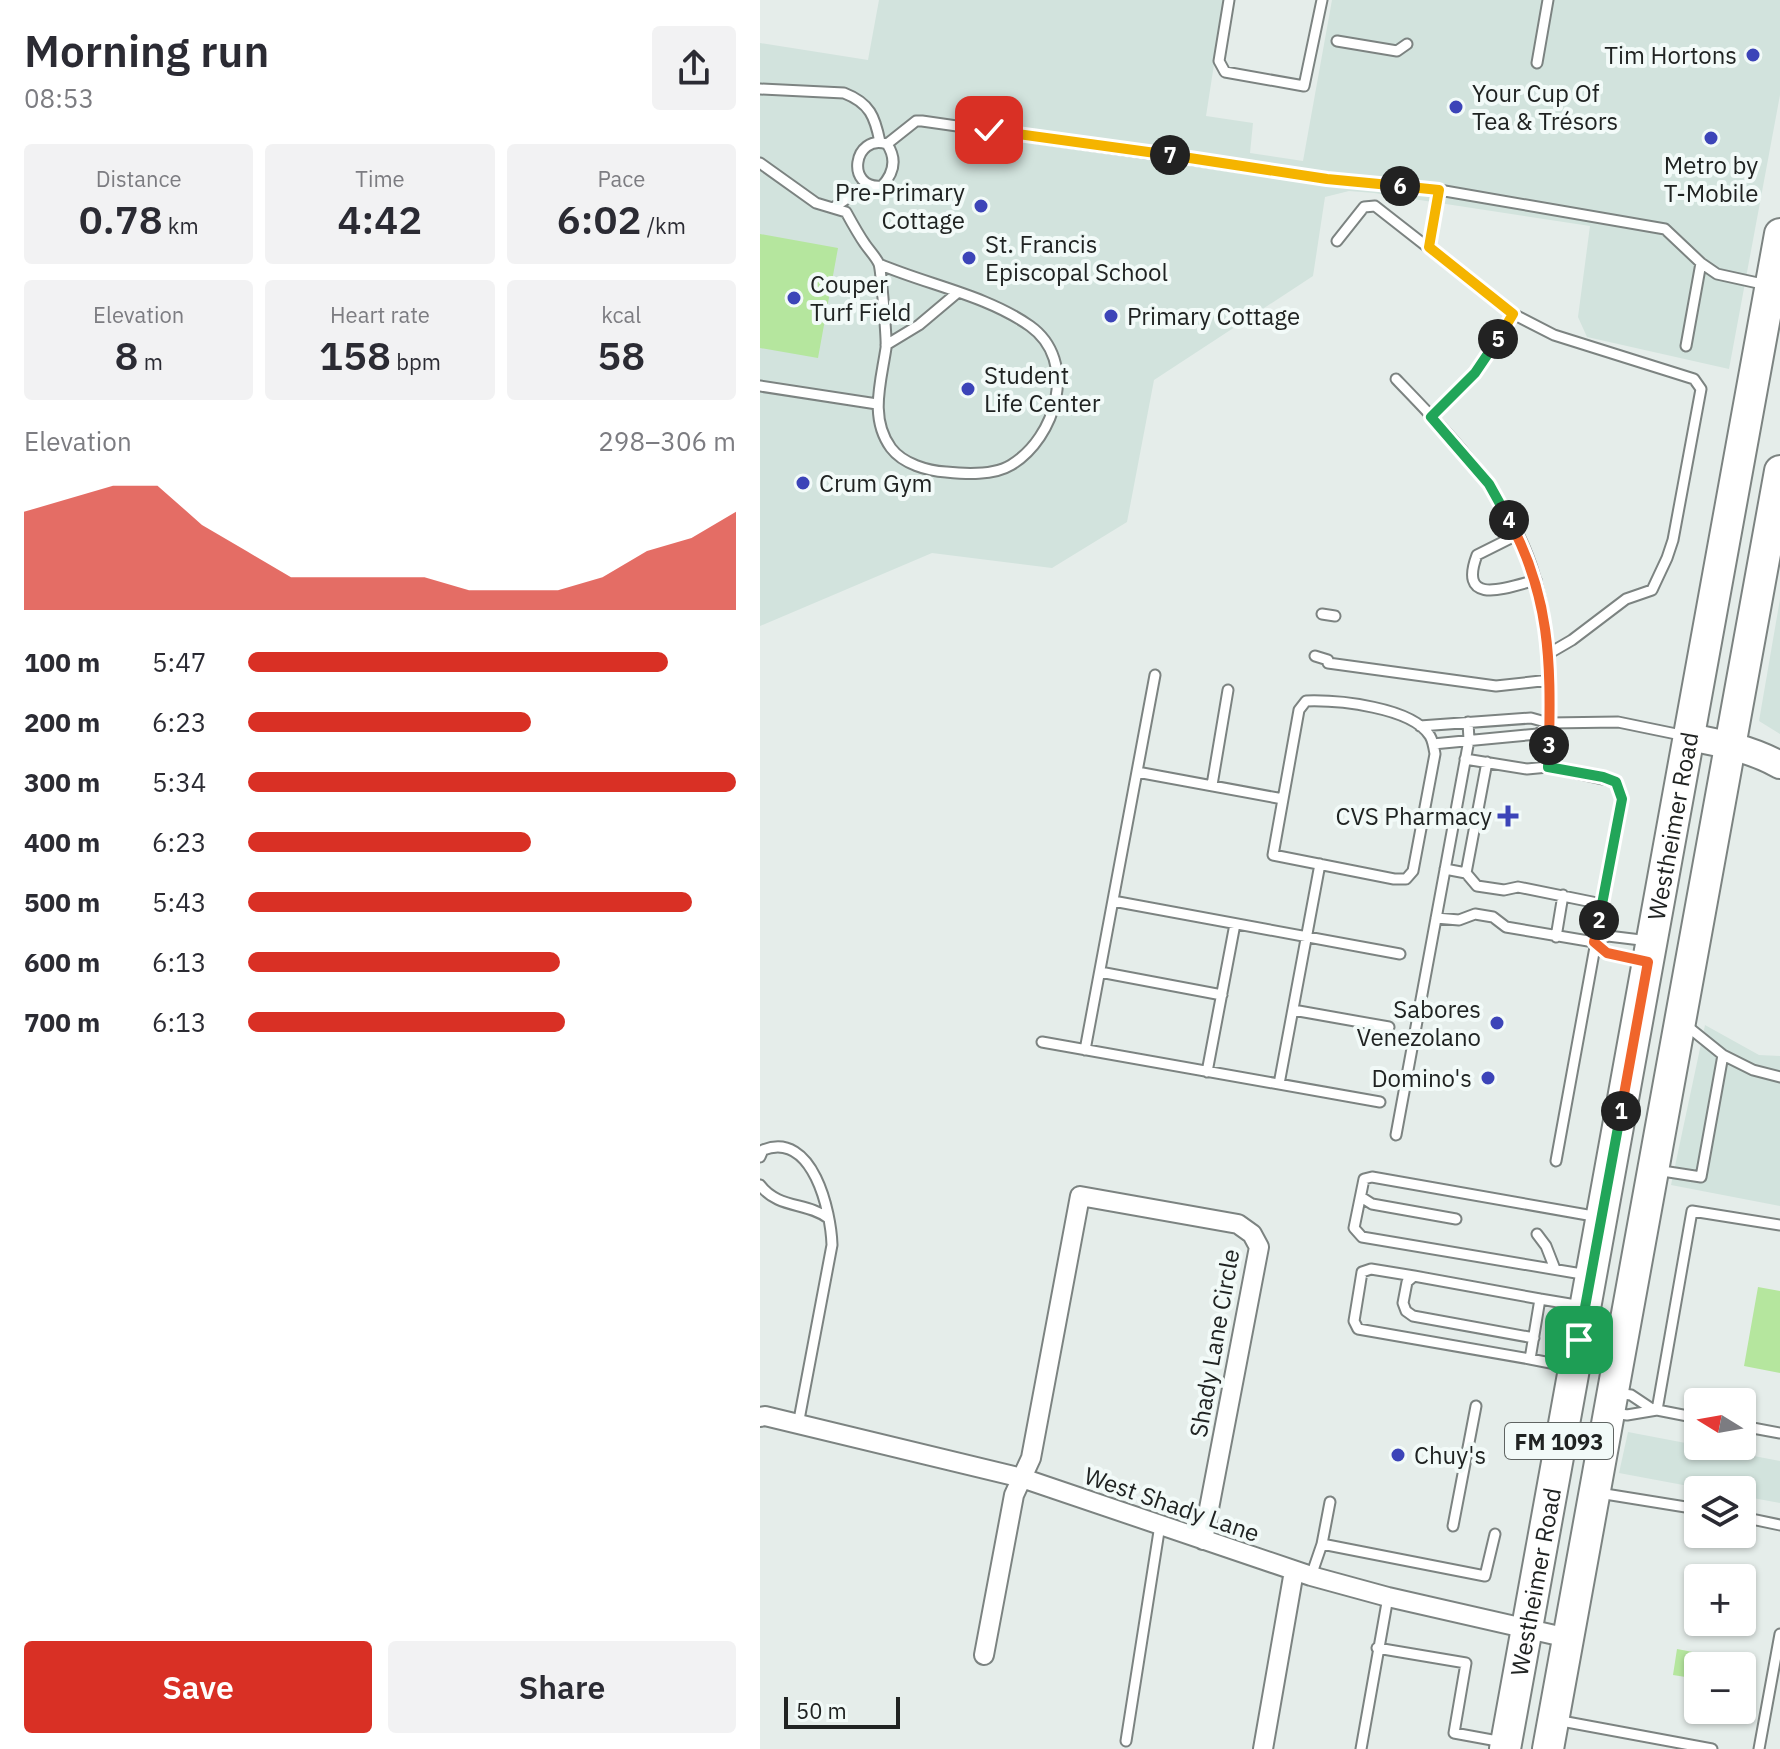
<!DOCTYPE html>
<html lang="en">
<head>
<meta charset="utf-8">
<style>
  :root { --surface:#fff; --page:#f2f2f3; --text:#2b2b33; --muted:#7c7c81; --accent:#d93025 }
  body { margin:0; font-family:"IBM Plex Sans",sans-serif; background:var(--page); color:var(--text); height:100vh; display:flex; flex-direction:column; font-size:30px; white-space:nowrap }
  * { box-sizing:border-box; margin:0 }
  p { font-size:26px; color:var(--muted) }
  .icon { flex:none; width:44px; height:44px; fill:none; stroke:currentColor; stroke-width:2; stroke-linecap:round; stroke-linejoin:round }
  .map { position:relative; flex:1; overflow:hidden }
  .sheet { display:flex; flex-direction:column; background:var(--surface); width:760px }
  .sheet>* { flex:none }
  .needle { width:52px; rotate:281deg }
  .buttons { position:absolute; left:924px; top:1388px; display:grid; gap:16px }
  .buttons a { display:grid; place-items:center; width:72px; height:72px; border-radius:8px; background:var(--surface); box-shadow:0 2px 6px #0004; font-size:40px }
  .scale { position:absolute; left:24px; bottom:20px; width:116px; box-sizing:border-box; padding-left:8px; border:4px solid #202322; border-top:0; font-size:22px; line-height:28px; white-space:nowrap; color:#202322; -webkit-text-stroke:6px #f2faf8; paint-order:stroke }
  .pin { position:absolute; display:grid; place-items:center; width:68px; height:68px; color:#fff; margin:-34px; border-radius:16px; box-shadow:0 4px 12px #0006 }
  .km { position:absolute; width:40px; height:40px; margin:-20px; border-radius:50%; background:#222; color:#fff; font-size:22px; line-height:40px; text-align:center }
  .round { display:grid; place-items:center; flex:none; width:84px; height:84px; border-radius:8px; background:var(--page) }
  .head { display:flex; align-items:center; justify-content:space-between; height:136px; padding:0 24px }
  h1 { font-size:44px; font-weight:600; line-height:60px }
  .figures { display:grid; grid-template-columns:repeat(3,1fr); gap:12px; height:136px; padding:8px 24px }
  .figures div { display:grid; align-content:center; border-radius:8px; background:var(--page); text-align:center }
  .figures b { font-size:40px; font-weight:600 }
  .figures small { font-size:22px; font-weight:400 }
  .figures p { font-size:22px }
  .chart { height:224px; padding:16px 24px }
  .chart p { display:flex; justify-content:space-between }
  .chart svg { width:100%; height:144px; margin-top:8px; fill:var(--accent); opacity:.7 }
  .primary-button { display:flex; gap:16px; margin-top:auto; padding:16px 24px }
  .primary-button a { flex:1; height:92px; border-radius:8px; background:var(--accent); color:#fff; font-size:32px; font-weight:600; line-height:92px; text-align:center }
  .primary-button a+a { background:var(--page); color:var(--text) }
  ul { padding:0 24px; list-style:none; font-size:26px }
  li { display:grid; grid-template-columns:128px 96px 1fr; align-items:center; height:60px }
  li i { height:20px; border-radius:10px; background:var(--accent) }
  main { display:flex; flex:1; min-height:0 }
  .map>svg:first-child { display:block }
  .built { fill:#d2e3dd }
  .green { fill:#b5e69e }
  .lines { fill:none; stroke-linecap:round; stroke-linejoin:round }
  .lane-casing { stroke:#7c8381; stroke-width:13 }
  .street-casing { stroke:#7c8381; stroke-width:22 }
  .secondary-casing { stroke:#7c8381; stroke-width:30 }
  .primary-casing { stroke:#7c8381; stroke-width:34 }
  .lane { stroke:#fff; stroke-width:9 }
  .street { stroke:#fff; stroke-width:18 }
  .secondary { stroke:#fff; stroke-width:26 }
  .primary { stroke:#fff; stroke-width:30 }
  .split-1-casing { stroke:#fff; stroke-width:16 }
  .split-2-casing { stroke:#fff; stroke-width:16 }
  .split-3-casing { stroke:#fff; stroke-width:16 }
  .split-4-casing { stroke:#fff; stroke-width:16 }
  .split-5-casing { stroke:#fff; stroke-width:16 }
  .split-6-casing { stroke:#fff; stroke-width:16 }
  .split-7-casing { stroke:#fff; stroke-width:16 }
  .split-8-casing { stroke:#fff; stroke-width:16 }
  .split-1 { stroke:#22a559; stroke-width:10 }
  .split-2 { stroke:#f0652b; stroke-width:10 }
  .split-3 { stroke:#22a559; stroke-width:10 }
  .split-4 { stroke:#f0652b; stroke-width:10 }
  .split-5 { stroke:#22a559; stroke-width:10 }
  .split-6 { stroke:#f5b400; stroke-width:10 }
  .split-7 { stroke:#f5b400; stroke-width:10 }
  .split-8 { stroke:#f5b400; stroke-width:10 }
  .poi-dot { fill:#3c44b8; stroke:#f2faf8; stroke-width:3 }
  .labels { text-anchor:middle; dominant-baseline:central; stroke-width:8; stroke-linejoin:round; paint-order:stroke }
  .shield { fill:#f2faf8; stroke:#5f6462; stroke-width:2 }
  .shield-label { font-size:22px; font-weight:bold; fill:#202322 }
  .poi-label { font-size:24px; fill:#202322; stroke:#f2faf8; text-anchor:start }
  .street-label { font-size:24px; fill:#202322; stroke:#f2faf8 }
</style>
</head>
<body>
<main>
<section class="sheet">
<div class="head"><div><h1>Morning run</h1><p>08:53</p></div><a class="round"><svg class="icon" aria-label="share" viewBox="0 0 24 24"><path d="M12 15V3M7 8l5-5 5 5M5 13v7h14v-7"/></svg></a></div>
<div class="figures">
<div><p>Distance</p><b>0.78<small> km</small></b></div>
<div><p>Time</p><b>4:42</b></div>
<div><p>Pace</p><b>6:02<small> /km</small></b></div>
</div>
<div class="figures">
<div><p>Elevation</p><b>8<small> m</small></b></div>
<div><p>Heart rate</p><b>158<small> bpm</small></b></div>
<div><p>kcal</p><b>58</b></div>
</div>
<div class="chart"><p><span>Elevation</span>298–306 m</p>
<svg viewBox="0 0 160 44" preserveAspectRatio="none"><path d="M0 44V14L10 10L20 6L30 6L40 18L50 26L60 34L70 34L80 34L90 34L100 38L110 38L120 38L130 34L140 26L150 22L160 14V44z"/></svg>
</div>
<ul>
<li><b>100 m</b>5:47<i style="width:86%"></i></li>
<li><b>200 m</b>6:23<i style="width:58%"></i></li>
<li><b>300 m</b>5:34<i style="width:100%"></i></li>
<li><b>400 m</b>6:23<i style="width:58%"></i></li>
<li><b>500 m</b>5:43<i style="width:91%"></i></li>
<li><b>600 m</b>6:13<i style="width:64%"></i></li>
<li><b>700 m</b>6:13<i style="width:65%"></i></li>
</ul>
<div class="primary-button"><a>Save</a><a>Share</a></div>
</section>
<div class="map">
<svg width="1020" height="1749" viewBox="0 0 1020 1749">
  <rect width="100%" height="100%" fill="#e5edea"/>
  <path class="built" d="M 119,0 L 464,0 L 446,116 L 493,123 L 490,153 L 543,161 L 572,0 L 1020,0 L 1020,95 L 969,369 L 827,337 L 818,317 L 830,226 L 614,193 L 589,191 L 565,197 L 553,276 L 394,380 L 367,522 L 292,568 L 172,553 L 0,626 L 0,43 L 108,60 Z
    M 1020,599 L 1020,734 L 999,721 Z
    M 945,1025 L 999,1055 L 1020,1056 L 1020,1206 L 911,1185 Z
    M 868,1432 L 1020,1461 L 1020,1503 L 982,1496 L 982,1490 L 950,1490 L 859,1473 Z"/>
  <path class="green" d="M 0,234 L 78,248 L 58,358 L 0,348 Z
    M 998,1287 L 1020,1291 L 1020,1373 L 984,1366 Z
    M 917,1649 L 954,1656 L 952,1666 L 938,1666 L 938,1679 L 913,1675 Z"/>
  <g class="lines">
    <g class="lane-casing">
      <path id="lane" d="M 469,0 L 459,61 L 465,72 L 544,86 L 562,0
        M 577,41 L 637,51 L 647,44
        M 777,63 L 788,0
        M 0,89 L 84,93 C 110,103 115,117 120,142
        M 127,144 C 137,159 134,173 122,186 C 85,190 93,133 127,144 L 156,121 L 162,121 L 567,179 L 679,190 L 905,229 L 941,263 L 957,274 L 1007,285
        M 0,163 L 56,203 L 86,212 C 92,223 98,234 105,244 C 109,250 116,257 119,264 C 121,270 127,340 126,348 C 121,382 109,418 131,448 C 143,464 168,471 186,472 C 205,474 233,476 251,465 C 296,438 319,361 270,326 C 226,295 168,285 119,264
        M 73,208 L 107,185
        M 577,241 L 604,207 L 615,206 L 753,314 L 794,335 L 934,379 L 941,389 L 913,540 L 907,558 L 892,590 L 866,599 L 812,640 L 788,654
        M 669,247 L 679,190
        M 126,345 L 159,325 L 197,293
        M 926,346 L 941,263
        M 636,379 C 691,436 753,499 775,578 C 793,639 790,704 788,767
        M 0,386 L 117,404
        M 671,417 L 715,373 L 753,314
        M 757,535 L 717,555 C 697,608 749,587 776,580
        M 562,614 L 575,616
        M 555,656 L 568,660
        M 568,663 L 736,686 L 790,680
        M 546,701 C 578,700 652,707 670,736 C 673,741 674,748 675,754 L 653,871 L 646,879 L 634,879 L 513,855 L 539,710 Z
        M 660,726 L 771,718 L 789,723 L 858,722 L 926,736
        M 673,744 L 778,734 L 789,723
        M 705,759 L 767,769 L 788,767 L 856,782 L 862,799 L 796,1161
        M 377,772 L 523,799
        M 452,785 L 468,690
        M 685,869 L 706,873 L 717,886 L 744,890 L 758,887 L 842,904
        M 706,873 L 727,762
        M 353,901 L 640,954
        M 676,918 L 699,920 L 715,914 L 733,917 L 746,927 L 834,942 L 847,953 L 882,961
        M 796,937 L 803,895
        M 834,942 L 848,936 L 889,941
        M 340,972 L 462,995
        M 533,1010 L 629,1027
        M 282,1042 L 620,1102
        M 325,1050 L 395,675
        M 963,1055 L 993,1070 L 1020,1077
        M 447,1072 L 475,924
        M 519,1084 L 560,864
        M 636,1135 L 709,740 L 708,722
        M 0,1157 L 3,1150 C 53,1130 71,1212 72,1245 L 38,1425
        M 896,1170 L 941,1177 L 963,1055 L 927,1026
        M 0,1185 C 18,1209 47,1202 68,1218
        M 601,1197 L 612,1204 L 696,1219
        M 777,1234 L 786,1246 L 795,1269
        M 828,1275 L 602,1237 L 594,1228 L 604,1179 L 612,1177 L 839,1217
        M 654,1276 L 611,1269 L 602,1272 L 594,1321 L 598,1329 L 770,1359
        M 774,1338 L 653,1316 L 646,1311 L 643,1303 L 647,1282 L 654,1276 L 780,1299
        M 811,1367 L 770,1359 L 780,1299 L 822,1306
        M 856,1393 L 871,1395 L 892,1409
        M 897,1410 L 938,1418
        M 855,1413 L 867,1415 L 897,1410 L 932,1211 L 1020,1225
        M 982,1426 L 1020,1433
        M 756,1429 L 796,1436
        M 839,1493 L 938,1509
        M 982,1517 L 1020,1525
        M 693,1526 L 716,1406
        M 562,1544 L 725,1576 L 735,1534
        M 551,1576 L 562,1544 L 570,1502
        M 617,1648 L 706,1663 L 694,1733 L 743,1742
        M 796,1720 L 952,1749
        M 366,1741 L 400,1525
        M 601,1749 L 628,1597
        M 999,1749 L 1020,1634"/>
    </g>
    <g class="street-casing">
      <path id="street" d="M 0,1417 L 5,1416 L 262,1478 L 551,1576 L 628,1597 L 808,1638
        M 224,1655 L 254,1495 L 271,1458 L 320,1196 L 478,1224 L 492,1234 L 499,1247 L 443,1540
        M 503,1749 L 534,1571"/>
    </g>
    <g class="secondary-casing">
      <path id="secondary" d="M 929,737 C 961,743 991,749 1020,765"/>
    </g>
    <g class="primary-casing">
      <g id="primary">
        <path id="s1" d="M 745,1749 L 1020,234"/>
        <path d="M 788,1749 L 1020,471"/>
      </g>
    </g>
    <use href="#lane" class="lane"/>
    <use href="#street" class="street"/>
    <use href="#secondary" class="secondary"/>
    <use href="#primary" class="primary"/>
  </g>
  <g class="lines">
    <g class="split-1-casing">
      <path id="split-1" d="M 819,1340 L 861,1111"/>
    </g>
    <g class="split-2-casing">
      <path id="split-2" d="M 839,920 L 834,942 L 847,953 L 888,962 L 861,1111"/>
    </g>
    <g class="split-3-casing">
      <path id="split-3" d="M 789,745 L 788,767 L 843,777 L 856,782 L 862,799 L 839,920"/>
    </g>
    <g class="split-4-casing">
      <path id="split-4" d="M 749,520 C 790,596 791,661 789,745"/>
    </g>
    <g class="split-5-casing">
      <path id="split-5" d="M 738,339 L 715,373 L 671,417 L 729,484 L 749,520"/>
    </g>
    <g class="split-6-casing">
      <path id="split-6" d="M 640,186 L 679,190 L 669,247 L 753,314 L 738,339"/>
    </g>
    <g class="split-7-casing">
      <path id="split-7" d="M 410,155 L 567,179 L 640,186"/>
    </g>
    <g class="split-8-casing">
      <path id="split-8" d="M 229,130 L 410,155"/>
    </g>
    <use href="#split-1" class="split-1"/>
    <use href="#split-2" class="split-2"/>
    <use href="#split-3" class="split-3"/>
    <use href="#split-4" class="split-4"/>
    <use href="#split-5" class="split-5"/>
    <use href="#split-6" class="split-6"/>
    <use href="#split-7" class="split-7"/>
    <use href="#split-8" class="split-8"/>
  </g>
  <g class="poi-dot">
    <circle cx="993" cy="55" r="8"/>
    <circle cx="696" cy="107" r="8"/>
    <circle cx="951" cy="138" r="8"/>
    <circle cx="221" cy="206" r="8"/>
    <circle cx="209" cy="258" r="8"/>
    <circle cx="34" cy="298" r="8"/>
    <circle cx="351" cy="316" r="8"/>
    <circle cx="208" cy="389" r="8"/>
    <circle cx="43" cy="483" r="8"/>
    <path d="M744 804h8v8h8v8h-8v8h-8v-8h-8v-8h8z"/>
    <circle cx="737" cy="1023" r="8"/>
    <circle cx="728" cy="1078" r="8"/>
    <circle cx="638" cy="1455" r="8"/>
  </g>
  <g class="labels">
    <rect class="shield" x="745" y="1423" width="108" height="36" rx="6"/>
    <g class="shield-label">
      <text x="799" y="1441">FM 1093</text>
    </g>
    <g class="poi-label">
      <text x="977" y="55" text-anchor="end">Tim Hortons</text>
      <text x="712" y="93">Your Cup Of<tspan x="712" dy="28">Tea &amp; Trésors</tspan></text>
      <text x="951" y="165" text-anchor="middle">Metro by<tspan x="951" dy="28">T-Mobile</tspan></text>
      <text x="205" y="192" text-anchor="end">Pre-Primary<tspan x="205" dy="28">Cottage</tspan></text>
      <text x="225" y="244">St. Francis<tspan x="225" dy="28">Episcopal School</tspan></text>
      <text x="50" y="284">Couper<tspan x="50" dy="28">Turf Field</tspan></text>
      <text x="367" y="316">Primary Cottage</text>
      <text x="224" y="375">Student<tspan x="224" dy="28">Life Center</tspan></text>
      <text x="59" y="483">Crum Gym</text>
      <text x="732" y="816" text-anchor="end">CVS Pharmacy</text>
      <text x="721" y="1009" text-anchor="end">Sabores<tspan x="721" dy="28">Venezolano</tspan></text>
      <text x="712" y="1078" text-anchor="end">Domino's</text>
      <text x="654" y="1455">Chuy's</text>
    </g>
    <g class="street-label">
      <text stroke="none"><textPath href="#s1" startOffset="938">Westheimer Road</textPath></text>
      <text transform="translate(454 1343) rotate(-80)">Shady Lane Circle</text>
      <text transform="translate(412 1504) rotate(19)">West Shady Lane</text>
      <text stroke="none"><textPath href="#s1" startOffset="170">Westheimer Road</textPath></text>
    </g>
  </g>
</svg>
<div class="buttons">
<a><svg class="needle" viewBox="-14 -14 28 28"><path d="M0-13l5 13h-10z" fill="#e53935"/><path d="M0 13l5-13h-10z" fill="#7c7c81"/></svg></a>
<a><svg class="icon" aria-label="layers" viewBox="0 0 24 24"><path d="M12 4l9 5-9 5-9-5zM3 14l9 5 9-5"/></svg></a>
<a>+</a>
<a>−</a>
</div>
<div class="scale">50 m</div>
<div class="pin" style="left:819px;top:1340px;background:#1e9e55"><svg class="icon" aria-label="arrive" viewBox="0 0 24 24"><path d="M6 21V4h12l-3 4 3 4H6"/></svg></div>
<div class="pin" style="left:229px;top:130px;background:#d93025"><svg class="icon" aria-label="check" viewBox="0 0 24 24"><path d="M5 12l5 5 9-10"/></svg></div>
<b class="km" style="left:861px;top:1111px">1</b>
<b class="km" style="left:839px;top:920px">2</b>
<b class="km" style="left:789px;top:745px">3</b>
<b class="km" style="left:749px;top:520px">4</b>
<b class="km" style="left:738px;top:339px">5</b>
<b class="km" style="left:640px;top:186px">6</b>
<b class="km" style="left:410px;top:155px">7</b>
</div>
</main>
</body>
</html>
